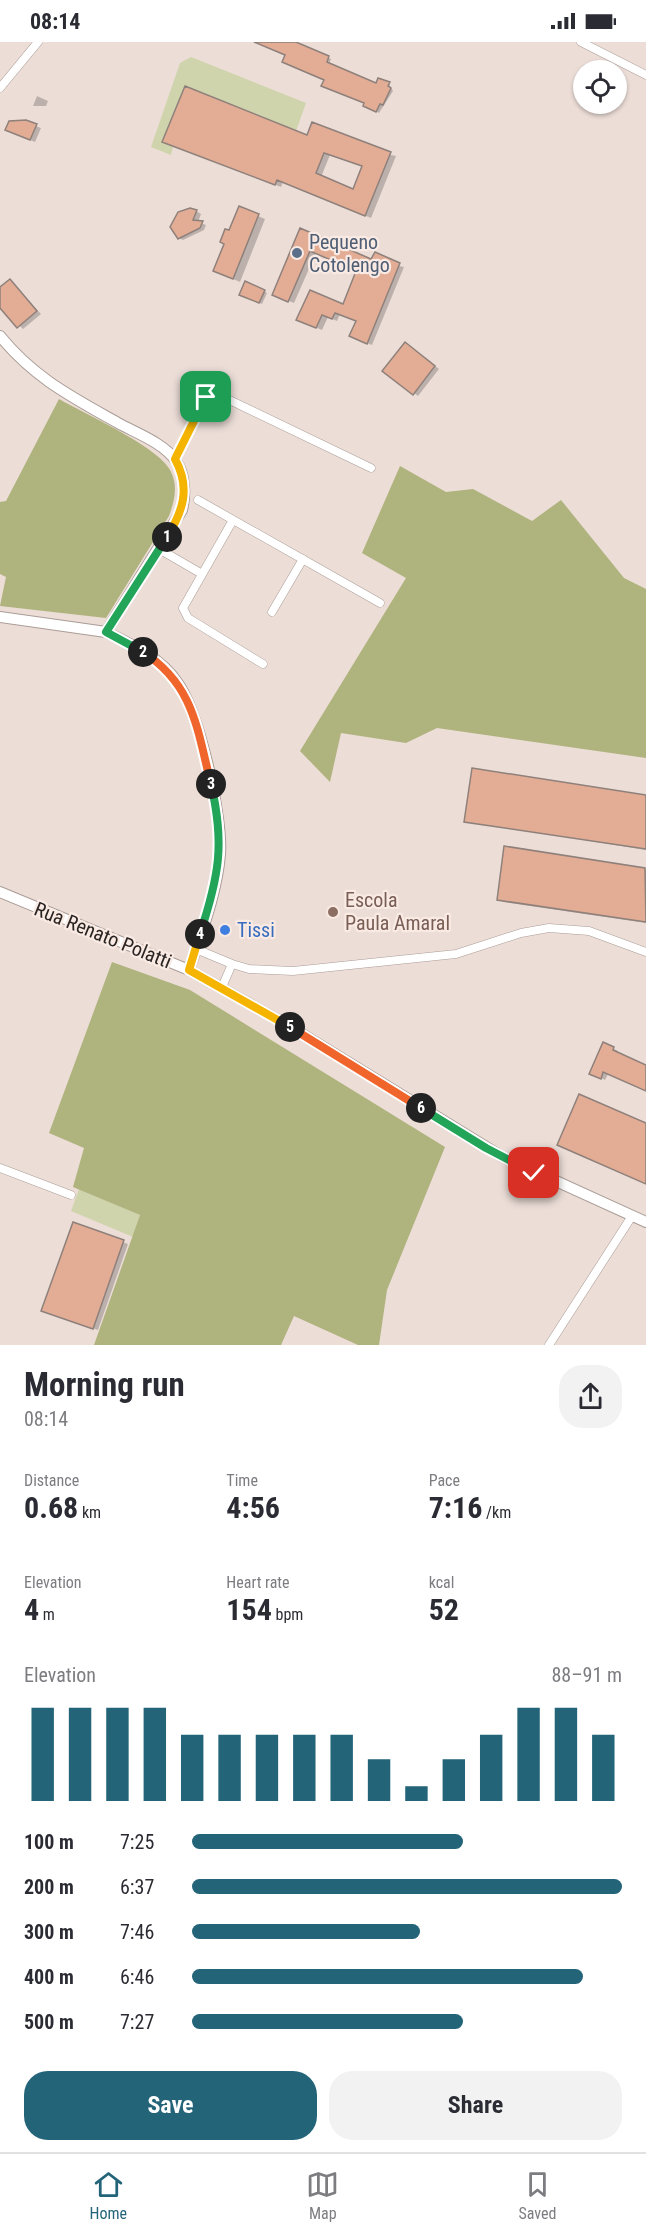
<!DOCTYPE html>
<html lang="en">
<head>
<meta charset="utf-8">
<style>
  :root { --surface:#fff; --page:#f2f2f3; --text:#2b2b33; --muted:#7c7c81; --line:#e1e1e2; --accent:#236479 }
  body { margin:0; font-family:"Roboto Condensed",sans-serif; background:var(--page); color:var(--text); height:100vh; display:flex; flex-direction:column; font-size:22px; white-space:nowrap }
  * { box-sizing:border-box; margin:0 }
  p { font-size:20px; color:var(--muted) }
  .icon { flex:none; width:33px; height:33px; fill:none; stroke:currentColor; stroke-width:2; stroke-linecap:round; stroke-linejoin:round }
  .map { position:relative; height:1303px; overflow:hidden }
  .sheet { display:flex; flex-direction:column; background:var(--surface); flex:1 }
  .sheet>* { flex:none }
  .controls { position:absolute; left:573px; top:18px; display:grid; gap:12px }
  .controls a { display:grid; place-items:center; width:54px; height:54px; border-radius:50%; background:var(--surface); box-shadow:0 2px 4px #0004; font-size:30px }
  .pin { position:absolute; display:grid; place-items:center; width:51px; height:51px; color:#fff; margin:-26px; border-radius:12px; box-shadow:0 3px 9px #0006 }
  .km { position:absolute; width:30px; height:30px; margin:-15px; border-radius:50%; background:#222; color:#fff; font-size:16px; line-height:30px; text-align:center }
  .round { display:grid; place-items:center; flex:none; width:63px; height:63px; border-radius:24px; background:var(--page) }
  .headline { display:flex; align-items:center; justify-content:space-between; height:102px; padding:0 24px }
  h1 { font-size:33px; font-weight:700; line-height:45px }
  .stats { display:grid; grid-template-columns:repeat(3,1fr); gap:9px; height:102px; padding:6px 24px }
  .stats div { display:grid; align-content:center }
  .stats b { font-size:30px; font-weight:700 }
  .stats small { font-size:16px; font-weight:400 }
  .stats p { font-size:16px }
  .chart { height:168px; padding:12px 24px }
  .chart p { display:flex; justify-content:space-between }
  .chart svg { width:100%; height:108px; margin-top:6px; stroke:var(--accent); stroke-width:6 }
  .button { display:flex; gap:12px; margin-top:auto; padding:12px 24px }
  .button a { flex:1; height:69px; border-radius:24px; background:var(--accent); color:#fff; font-size:24px; font-weight:700; line-height:69px; text-align:center }
  .button a+a { background:var(--page); color:var(--text) }
  ul { padding:0 24px; list-style:none; font-size:20px }
  li { display:grid; grid-template-columns:96px 72px 1fr; align-items:center; height:45px }
  li i { height:15px; border-radius:8px; background:var(--accent) }
  .status { display:flex; justify-content:space-between; align-items:center; height:42px; padding:0 30px; background:var(--surface); direction:ltr }
  .status svg { height:16px; fill:currentColor }
  .dock { display:flex; justify-content:space-around; align-items:center; height:84px; border-top:2px solid var(--line); background:var(--surface); font-size:16px; color:var(--muted) }
  .dock a { display:grid; justify-items:center; gap:3px }
  .dock .selected { color:var(--accent) }
  .map>svg:first-child { display:block }
  .green { fill:#d0d4ad }
  .forest { fill:#afb37d }
  .shadow { fill:#0003; fill-rule:evenodd }
  .building { fill:#e3ac94; stroke:#8e807b; stroke-width:1.5; fill-rule:evenodd }
  .lines { fill:none; stroke-linecap:round; stroke-linejoin:round }
  .minor-casing { stroke:#aa9c96; stroke-width:9 }
  .secondary-casing { stroke:#aa9c96; stroke-width:12 }
  .minor { stroke:#fff; stroke-width:8 }
  .secondary { stroke:#fff; stroke-width:10 }
  .split-1-casing { stroke:#fff; stroke-width:12 }
  .split-2-casing { stroke:#fff; stroke-width:12 }
  .split-3-casing { stroke:#fff; stroke-width:12 }
  .split-4-casing { stroke:#fff; stroke-width:12 }
  .split-5-casing { stroke:#fff; stroke-width:12 }
  .split-6-casing { stroke:#fff; stroke-width:12 }
  .split-7-casing { stroke:#fff; stroke-width:12 }
  .split-1 { stroke:#f5b400; stroke-width:8 }
  .split-2 { stroke:#22a559; stroke-width:8 }
  .split-3 { stroke:#f0652b; stroke-width:8 }
  .split-4 { stroke:#22a559; stroke-width:8 }
  .split-5 { stroke:#f5b400; stroke-width:8 }
  .split-6 { stroke:#f0652b; stroke-width:8 }
  .split-7 { stroke:#22a559; stroke-width:8 }
  .service-dot { fill:#5c6f8a; stroke:#f9eae4; stroke-width:2 }
  .education-dot { fill:#8d6e63; stroke:#f9eae4; stroke-width:2 }
  .shop-dot { fill:#3f7fe0; stroke:#f9eae4; stroke-width:2 }
  .labels { text-anchor:middle; dominant-baseline:central; stroke-width:4.5; stroke-linejoin:round; paint-order:stroke }
  .service-label { font-size:20px; fill:#4e5e75; stroke:#f9eae4; text-anchor:start }
  .education-label { font-size:20px; fill:#785e54; stroke:#f9eae4; text-anchor:start }
  .shop-label { font-size:20px; fill:#366cbe; stroke:#f9eae4; text-anchor:start }
  .street-label { font-size:20px; fill:#292422; stroke:#f9eae4 }
</style>
</head>
<body>
<div class="status"><b>08:14</b><svg viewBox="0 0 49 12"><path d="M0 12V9h3v3zM5 12V6h3v6zM10 12V3h3v9zM15 12V0h3v12zM26 1h20v11H26zM47 4h2v5h-2z"/></svg></div>
<div class="map">
<svg width="646" height="1303" viewBox="0 0 646 1303">
  <rect width="100%" height="100%" fill="#ecddd7"/>
  <path class="green" d="M 191,15 L 306,61 L 296,89 L 185,45 L 162,100 L 173,105 L 171,113 L 151,105 L 180,21 Z
    M 79,1147 L 140,1173 L 133,1195 L 71,1169 Z"/>
  <path class="forest" d="M 59,357 C 85,372 152,402 168,425 C 179,440 175,458 169,474 L 106,576 L 0,564 L 6,535 L 0,532 L 0,460 L 6,459 Z
    M 400,424 L 446,450 L 473,447 L 532,479 L 561,458 L 624,536 L 646,547 L 646,716 L 437,686 L 406,701 L 341,691 L 330,740 L 300,709 L 406,536 L 362,511 Z
    M 112,920 L 190,948 L 445,1105 L 387,1248 L 379,1303 L 358,1303 L 294,1274 L 281,1303 L 94,1303 L 140,1173 L 73,1145 L 84,1106 L 49,1091 Z"/>
  <path class="shadow" d="M 255,0 L 293,0 L 331,17 L 329,22 L 377,43 L 389,42 L 393,49 L 379,71 L 287,13 Z
    M 37,54 L 48,59 L 46,64 L 33,64 Z
    M 25,80 L 41,86 L 35,100 L 11,90 Z
    M 308,95 L 396,114 L 371,176 L 283,140 L 281,145 L 164,100 ZM 330,113 L 363,125 L 354,149 L 321,135 Z
    M 240,166 L 265,177 L 240,240 L 215,229 Z
    M 196,169 L 201,172 L 198,180 L 206,183 L 204,188 L 183,198 L 179,196 Z
    M 300,188 L 372,219 L 404,225 L 372,303 L 356,297 L 357,279 L 340,272 L 337,279 L 328,275 L 322,288 L 303,280 L 343,264 L 357,229 L 316,211 L 294,261 L 279,255 Z
    M 10,239 L 41,272 L 23,287 L 0,264 L 0,247 Z
    M 264,249 L 267,251 L 262,262 L 243,254 Z
    M 410,305 L 439,327 L 418,354 L 414,351 Z
    M 646,754 L 646,808 L 466,779 Z
    M 506,806 L 646,827 L 646,881 L 503,860 L 498,857 Z
    M 604,1002 L 618,1009 L 617,1012 L 646,1024 L 646,1048 L 608,1032 L 605,1038 L 595,1033 Z
    M 74,1182 L 128,1202 L 98,1288 L 48,1271 Z"/>
  <path class="building" d="M 254,0 L 296,0 L 329,14 L 327,20 L 376,41 L 378,36 L 390,40 L 388,44 L 391,46 L 383,63 L 380,62 L 376,70 L 363,64 L 364,61 L 321,44 L 324,38 L 282,20 L 285,13 Z
    M 185,44 L 307,93 L 312,80 L 391,110 L 365,174 L 277,138 L 275,143 L 162,100 ZM 324,111 L 362,124 L 353,147 L 316,131 Z
    M 26,78 L 37,82 L 30,98 L 5,88 L 9,79 Z
    M 239,164 L 259,172 L 233,237 L 213,229 L 224,202 L 220,200 L 225,187 L 229,188 Z
    M 190,166 L 197,168 L 193,178 L 203,179 L 200,186 L 178,197 L 170,185 L 178,170 Z
    M 300,186 L 371,217 L 375,210 L 400,221 L 367,302 L 349,294 L 356,279 L 335,271 L 332,277 L 322,273 L 316,286 L 296,278 L 310,248 L 343,262 L 356,229 L 310,209 L 288,260 L 272,253 Z
    M 10,237 L 37,269 L 17,286 L 0,266 L 0,245 Z
    M 245,239 L 265,248 L 259,261 L 239,253 Z
    M 405,300 L 435,324 L 413,353 L 382,329 Z
    M 472,726 L 646,753 L 646,807 L 464,780 Z
    M 504,804 L 645,826 L 646,880 L 497,858 Z
    M 603,1000 L 614,1005 L 613,1008 L 646,1023 L 646,1049 L 603,1030 L 601,1037 L 589,1032 Z
    M 579,1052 L 646,1081 L 646,1142 L 557,1103 Z
    M 73,1180 L 124,1198 L 93,1287 L 41,1269 Z"/>
  <g class="lines">
    <g class="minor-casing">
      <path id="minor" d="M 581,0 L 646,33
        M 0,46 L 38,0
        M 175,417 L 202,360 L 211,351 L 217,352 L 371,426
        M 198,458 L 380,561
        M 233,478 L 183,566 L 188,576 L 263,622
        M 159,507 L 202,532
        M 272,570 L 303,517
        M 196,907 L 232,922 L 249,927 L 293,929 L 456,912 L 521,891 L 549,886 L 589,889 L 646,910
        M 222,945 L 232,922
        M 0,1126 L 71,1153
        M 549,1303 L 632,1174"/>
    </g>
    <g class="secondary-casing">
      <path id="secondary" d="M 0,294 C 34,336 72,355 118,381 C 136,391 164,401 176,419 C 185,432 186,453 182,468 L 106,590 C 131,602 161,616 177,640 C 199,670 223,775 220,812 C 217,851 201,891 189,928
        M 0,575 L 106,590
        M 0,850 L 189,928 L 294,987 L 501,1114 L 646,1180"/>
    </g>
    <use href="#minor" class="minor"/>
    <use href="#secondary" class="secondary"/>
  </g>
  <g class="lines">
    <g class="split-1-casing">
      <path id="split-1" d="M 167,495 C 183,469 191,446 175,417 L 206,355"/>
    </g>
    <g class="split-2-casing">
      <path id="split-2" d="M 143,610 L 106,590 L 167,495"/>
    </g>
    <g class="split-3-casing">
      <path id="split-3" d="M 143,610 C 194,643 197,687 211,742"/>
    </g>
    <g class="split-4-casing">
      <path id="split-4" d="M 200,892 C 219,834 225,802 211,742"/>
    </g>
    <g class="split-5-casing">
      <path id="split-5" d="M 200,892 L 189,928 L 290,985"/>
    </g>
    <g class="split-6-casing">
      <path id="split-6" d="M 290,985 L 421,1066"/>
    </g>
    <g class="split-7-casing">
      <path id="split-7" d="M 421,1066 L 486,1106 L 534,1131"/>
    </g>
    <use href="#split-1" class="split-1"/>
    <use href="#split-2" class="split-2"/>
    <use href="#split-3" class="split-3"/>
    <use href="#split-4" class="split-4"/>
    <use href="#split-5" class="split-5"/>
    <use href="#split-6" class="split-6"/>
    <use href="#split-7" class="split-7"/>
  </g>
  <circle class="service-dot" cx="297" cy="211" r="6"/>
  <circle class="education-dot" cx="333" cy="870" r="6"/>
  <circle class="shop-dot" cx="225" cy="888" r="6"/>
  <g class="labels">
    <g class="service-label">
      <text x="309" y="200">Pequeno<tspan x="309" dy="23">Cotolengo</tspan></text>
    </g>
    <g class="education-label">
      <text x="345" y="858">Escola<tspan x="345" dy="23">Paula Amaral</tspan></text>
    </g>
    <g class="shop-label">
      <text x="237" y="888">Tissi</text>
    </g>
    <g class="street-label">
      <text transform="translate(103 893) rotate(22)">Rua Renato Polatti</text>
    </g>
  </g>
</svg>
<div class="controls">
<a><svg class="icon" aria-label="locate" viewBox="0 0 24 24"><circle cx="12" cy="12" r="6"/><path d="M12 2v4M12 18v4M2 12h4M18 12h4"/></svg></a>
</div>
<div class="pin" style="left:206px;top:355px;background:#1e9e55"><svg class="icon" aria-label="arrive" viewBox="0 0 24 24"><path d="M6 21V4h12l-3 4 3 4H6"/></svg></div>
<div class="pin" style="left:534px;top:1131px;background:#d93025"><svg class="icon" aria-label="check" viewBox="0 0 24 24"><path d="M5 12l5 5 9-10"/></svg></div>
<b class="km" style="left:167px;top:495px">1</b>
<b class="km" style="left:143px;top:610px">2</b>
<b class="km" style="left:211px;top:742px">3</b>
<b class="km" style="left:200px;top:892px">4</b>
<b class="km" style="left:290px;top:985px">5</b>
<b class="km" style="left:421px;top:1066px">6</b>
</div>
<section class="sheet">
<div class="headline"><div><h1>Morning run</h1><p>08:14</p></div><a class="round"><svg class="icon" aria-label="share" viewBox="0 0 24 24"><path d="M12 15V3M7 8l5-5 5 5M5 13v7h14v-7"/></svg></a></div>
<div class="stats">
<div><p>Distance</p><b>0.68<small> km</small></b></div>
<div><p>Time</p><b>4:56</b></div>
<div><p>Pace</p><b>7:16<small> /km</small></b></div>
</div>
<div class="stats">
<div><p>Elevation</p><b>4<small> m</small></b></div>
<div><p>Heart rate</p><b>154<small> bpm</small></b></div>
<div><p>kcal</p><b>52</b></div>
</div>
<div class="chart"><p><span>Elevation</span>88–91 m</p>
<svg viewBox="0 0 160 44" preserveAspectRatio="none"><path d="M5 44V6M15 44V6M25 44V6M35 44V6M45 44V17M55 44V17M65 44V17M75 44V17M85 44V17M95 44V27M105 44V38M115 44V27M125 44V17M135 44V6M145 44V6M155 44V17"/></svg>
</div>
<ul>
<li><b>100 m</b>7:25<i style="width:63%"></i></li>
<li><b>200 m</b>6:37<i style="width:100%"></i></li>
<li><b>300 m</b>7:46<i style="width:53%"></i></li>
<li><b>400 m</b>6:46<i style="width:91%"></i></li>
<li><b>500 m</b>7:27<i style="width:63%"></i></li>
</ul>
<div class="button"><a>Save</a><a>Share</a></div>
</section>
<nav class="dock">
<a class="selected"><svg class="icon" aria-label="home" viewBox="0 0 24 24"><path d="M3 11l9-7 9 7M6 9v11h12V9"/></svg>Home</a>
<a><svg class="icon" aria-label="map" viewBox="0 0 24 24"><path d="M3 6l6-2 6 2 6-2v14l-6 2-6-2-6 2zM9 4v14M15 6v14"/></svg>Map</a>
<a><svg class="icon" aria-label="saved" viewBox="0 0 24 24"><path d="M7 4h10v16l-5-4-5 4z"/></svg>Saved</a>
</nav>
</body>
</html>
